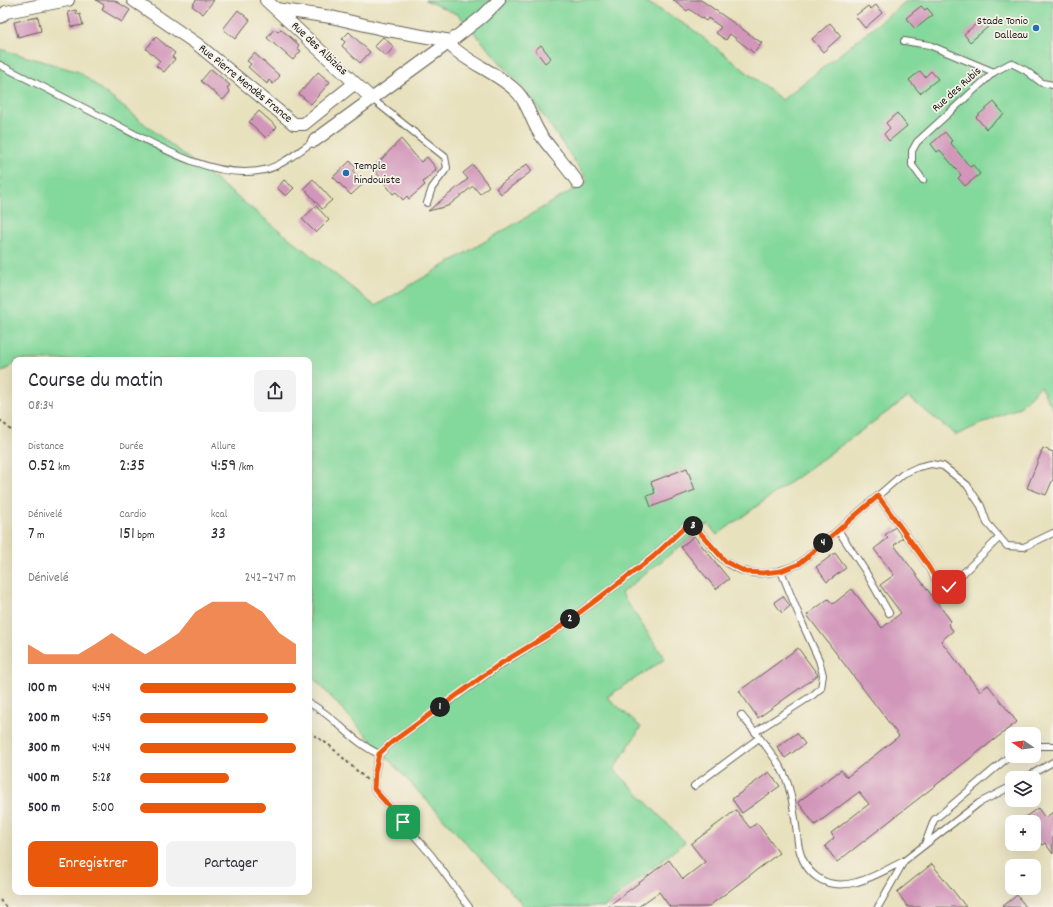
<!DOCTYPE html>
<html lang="fr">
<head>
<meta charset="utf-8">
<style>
  :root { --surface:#fff; --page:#f2f2f3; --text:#2b2b33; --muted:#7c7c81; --accent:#ea580c }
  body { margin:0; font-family:Dekko,sans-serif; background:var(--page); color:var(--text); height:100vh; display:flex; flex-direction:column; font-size:15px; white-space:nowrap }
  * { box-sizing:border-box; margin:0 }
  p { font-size:13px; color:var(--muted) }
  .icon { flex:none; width:22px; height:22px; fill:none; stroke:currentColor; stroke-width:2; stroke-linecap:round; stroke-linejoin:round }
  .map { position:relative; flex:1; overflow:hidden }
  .drawer { position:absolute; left:12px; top:357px; width:300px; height:538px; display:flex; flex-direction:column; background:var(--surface); border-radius:8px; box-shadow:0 4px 16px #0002 }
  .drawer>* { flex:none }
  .needle { width:26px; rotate:283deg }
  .tools { position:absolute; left:1005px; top:727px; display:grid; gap:8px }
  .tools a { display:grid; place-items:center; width:36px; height:36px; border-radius:8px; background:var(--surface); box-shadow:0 4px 16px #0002; font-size:20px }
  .pin { position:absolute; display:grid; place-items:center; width:34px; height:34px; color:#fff; margin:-17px; border-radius:8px; box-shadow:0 2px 6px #0006 }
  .km { position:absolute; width:20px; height:20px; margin:-10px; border-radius:50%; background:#222; color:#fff; font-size:11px; line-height:20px; text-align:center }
  .round { display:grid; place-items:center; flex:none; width:42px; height:42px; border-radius:8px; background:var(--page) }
  .overview { display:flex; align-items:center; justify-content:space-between; height:68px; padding:0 16px }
  h1 { font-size:22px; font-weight:600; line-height:30px }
  .figures { display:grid; grid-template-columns:repeat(3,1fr); gap:6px; height:68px; padding:4px 16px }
  .figures div { display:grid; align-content:center }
  .figures b { font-size:17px; font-weight:600 }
  .figures small { font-size:11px; font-weight:400 }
  .figures p { font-size:11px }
  .chart { height:112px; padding:8px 16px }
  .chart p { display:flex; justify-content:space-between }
  .chart svg { width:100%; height:72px; margin-top:4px; fill:var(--accent); opacity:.7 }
  .cta { display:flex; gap:8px; margin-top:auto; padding:8px 16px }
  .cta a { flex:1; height:46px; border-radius:8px; background:var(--accent); color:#fff; font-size:16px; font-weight:600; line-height:46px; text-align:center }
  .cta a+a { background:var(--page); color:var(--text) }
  ul { padding:0 16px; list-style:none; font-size:13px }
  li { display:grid; grid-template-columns:64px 48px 1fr; align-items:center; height:30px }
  li i { height:10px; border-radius:5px; background:var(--accent) }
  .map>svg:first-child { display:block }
  .green { fill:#83d89b; stroke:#507a5c }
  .building { fill:#d296ba }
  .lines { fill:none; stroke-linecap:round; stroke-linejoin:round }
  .lane-casing { stroke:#636155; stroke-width:8 }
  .street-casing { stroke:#636155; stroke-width:14 }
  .path { stroke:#636155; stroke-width:2; stroke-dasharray:3 3; stroke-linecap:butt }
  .lane { stroke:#fff; stroke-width:6 }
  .street { stroke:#fff; stroke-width:12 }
  .route-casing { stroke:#fff; stroke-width:8 }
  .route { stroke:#ea580c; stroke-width:5 }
  .poi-dot { fill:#1f6fb2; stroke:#f7f3e8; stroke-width:1.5 }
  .labels { text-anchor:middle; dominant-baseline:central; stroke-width:3.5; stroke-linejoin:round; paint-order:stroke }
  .poi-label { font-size:12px; fill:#1c1c1c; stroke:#f7f3e8; text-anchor:end }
  .street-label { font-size:12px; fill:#1c1c1c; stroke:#f7f3e8 }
</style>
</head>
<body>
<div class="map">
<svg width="1053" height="907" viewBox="0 0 1053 907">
  <rect width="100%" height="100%" fill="#f7f3e8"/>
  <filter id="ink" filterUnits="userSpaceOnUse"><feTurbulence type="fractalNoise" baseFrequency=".025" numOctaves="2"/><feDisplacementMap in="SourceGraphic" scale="8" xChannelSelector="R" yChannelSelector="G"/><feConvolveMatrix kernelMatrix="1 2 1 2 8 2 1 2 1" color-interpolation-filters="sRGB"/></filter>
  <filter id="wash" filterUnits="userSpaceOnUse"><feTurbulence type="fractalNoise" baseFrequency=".012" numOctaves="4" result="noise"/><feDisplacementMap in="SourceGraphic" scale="16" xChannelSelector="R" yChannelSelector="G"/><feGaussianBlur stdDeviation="0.9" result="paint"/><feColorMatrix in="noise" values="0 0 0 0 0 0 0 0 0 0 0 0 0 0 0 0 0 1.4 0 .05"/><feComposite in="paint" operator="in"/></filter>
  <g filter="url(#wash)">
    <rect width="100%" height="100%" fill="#e8e1be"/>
    <path class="green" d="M 425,0 L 643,0 L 691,28 L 782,100 L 908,0 L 1053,0 L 1053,409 L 1040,386 L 1020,407 L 956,435 L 908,397 L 717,535 L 708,524 L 621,593 L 665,659 L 607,697 L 641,727 L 614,769 L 685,842 L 604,907 L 525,907 L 309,673 L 309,360 L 15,360 L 15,364 L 0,373 L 0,49 L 79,72 L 375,306 L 588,181 L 532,99 L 459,15 Z"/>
    <g id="blocks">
      <path class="building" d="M 96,0 L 114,0 L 130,10 L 122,22 L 102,10 L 104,5 Z
        M 196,0 L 214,0 L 203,14 L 192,6 Z
        M 673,0 L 701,0 L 762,43 L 754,53 L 730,34 L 726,40 L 716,33 L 721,27 L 708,18 L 706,21 L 689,9 L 687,11 Z
        M 876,5 L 882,13 L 865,28 L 855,16 L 868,6 L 871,9 Z
        M 921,6 L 925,10 L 927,8 L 933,15 L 915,29 L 906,18 Z
        M 76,10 L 77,15 L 80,14 L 83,25 L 71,27 L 68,12 Z
        M 238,10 L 250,20 L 235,39 L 223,29 Z
        M 38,17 L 41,31 L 18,37 L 14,22 Z
        M 981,20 L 988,27 L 970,42 L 964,34 Z
        M 830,23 L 841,36 L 823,52 L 812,39 Z
        M 274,29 L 278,32 L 281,29 L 299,45 L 297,48 L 301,51 L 293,60 L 267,38 Z
        M 349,32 L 370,52 L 360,63 L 342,46 L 345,42 L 342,39 Z
        M 156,37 L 175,53 L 172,57 L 175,59 L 164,72 L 156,66 L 160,61 L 146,49 Z
        M 383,37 L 394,47 L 386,56 L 374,46 Z
        M 541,45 L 551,58 L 545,63 L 535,50 Z
        M 254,53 L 280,76 L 273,84 L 269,80 L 267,84 L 248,67 L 251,64 L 247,61 Z
        M 211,69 L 230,85 L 227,88 L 230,92 L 223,100 L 201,81 Z
        M 920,71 L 925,77 L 931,71 L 938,79 L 920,93 L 909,80 Z
        M 318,72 L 330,82 L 311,104 L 299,94 Z
        M 994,102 L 1004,114 L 986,129 L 976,117 Z
        M 259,111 L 277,127 L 266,138 L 249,122 Z
        M 897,113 L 907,126 L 889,141 L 884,134 L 890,128 L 886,123 Z
        M 945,132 L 952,141 L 950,142 L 970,167 L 973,165 L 980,174 L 965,186 L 958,178 L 961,175 L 950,162 L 940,150 L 937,152 L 931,144 Z
        M 401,139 L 421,162 L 427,157 L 436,168 L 435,171 L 423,182 L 425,185 L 409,199 L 407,196 L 403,200 L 396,192 L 393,194 L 373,168 Z
        M 350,161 L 356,168 L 353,171 L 364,183 L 351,195 L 333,177 Z
        M 527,164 L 532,171 L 501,194 L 496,188 Z
        M 473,165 L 489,186 L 480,194 L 473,186 L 448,206 L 428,211 L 468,179 L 463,173 Z
        M 313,179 L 332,200 L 322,209 L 304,188 Z
        M 284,180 L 294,188 L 286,196 L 277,188 Z
        M 316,206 L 329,220 L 316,233 L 302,219 Z
        M 1043,448 L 1053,452 L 1053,479 L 1046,495 L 1027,488 Z
        M 687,468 L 695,490 L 651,507 L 647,496 L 655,493 L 651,482 Z
        M 895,527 L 903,538 L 894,545 L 951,621 L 948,624 L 953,631 L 941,641 L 980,691 L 988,685 L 1017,722 L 837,862 L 825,846 L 834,838 L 831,833 L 869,804 L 859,792 L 815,825 L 798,802 L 841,770 L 847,777 L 899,736 L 807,615 L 828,599 L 833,604 L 852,589 L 882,628 L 901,613 L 880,585 L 894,575 L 874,549 L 888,538 L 885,535 Z
        M 694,536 L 729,579 L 716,589 L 681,547 Z
        M 835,553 L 846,568 L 827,582 L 816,567 Z
        M 783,596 L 790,606 L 782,613 L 774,602 Z
        M 798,648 L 818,675 L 758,718 L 739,691 Z
        M 797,733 L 805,744 L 785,758 L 777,747 Z
        M 769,772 L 780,786 L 742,813 L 732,799 Z
        M 1038,808 L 1045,818 L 1053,812 L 1053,854 L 1045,843 L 1042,845 L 1034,834 L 1034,822 L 1018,822 Z
        M 736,810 L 750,828 L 757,823 L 779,853 L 708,907 L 670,907 L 659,892 L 638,907 L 607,907 L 669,860 L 683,879 L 705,862 L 691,844 Z
        M 932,864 L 966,907 L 908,907 L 897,892 Z
        M 1017,895 L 1026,907 L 1002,907 Z"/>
    </g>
  </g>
  <g filter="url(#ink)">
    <use href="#blocks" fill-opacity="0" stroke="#636155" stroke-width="1"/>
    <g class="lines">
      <g class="lane-casing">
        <path id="lane" d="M 904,41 L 929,45 L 994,72
          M 0,65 C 33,82 67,99 100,116 C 146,139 211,182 264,170 C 282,166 299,151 314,141
          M 371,98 L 445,157 L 447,168 L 432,188 L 427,203
          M 923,180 L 912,165 L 912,151 L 917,142 L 994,72 L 1011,63 L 1025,70 L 1042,83 L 1053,85
          M 878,496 L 925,561 L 939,585 L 944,588 L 949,587 L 999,538
          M 838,530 L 864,569 L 889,613
          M 309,703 C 335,716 352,742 379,754
          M 741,715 C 755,732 775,755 784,774 C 792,790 796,824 798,843 C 803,874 825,891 857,882 C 873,878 889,868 904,861
          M 755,732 L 813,695 L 821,688 L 823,675 L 819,660 L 803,625 L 781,571
          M 1034,746 L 1053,746
          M 1025,778 L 1053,762
          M 694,786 L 759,738
          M 925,844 L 934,820 L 1012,754
          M 469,907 L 432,856 L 374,789 L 375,772 L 379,754 L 392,742 L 500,665 L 556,630 L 603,595 L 653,557 L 687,525 C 695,525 699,531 704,537 C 711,545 718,556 726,562 C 748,579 776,574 799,564 L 903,474 L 918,467 L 931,464 L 943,466 L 967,485 L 981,506 L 987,523 L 1007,546 L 1024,547 L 1053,533
          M 878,907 L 904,861 L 979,803 L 1012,786"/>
      </g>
      <g class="street-casing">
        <path id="street" d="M 133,0 L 197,44 L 294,124 L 304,124 L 355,83
          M 266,0 L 371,98
          M 276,9 L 331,17 L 382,29 L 451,41
          M 0,17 L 6,12 L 68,0
          M 448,43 C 467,63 495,71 515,90 C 528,101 531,122 542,137 C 554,153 567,167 578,183
          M 314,141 L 451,41 L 483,16 L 499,0"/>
      </g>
      <path class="path" d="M 0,420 L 15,434
        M 309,732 L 329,745 L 367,780
        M 0,900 L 6,907"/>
      <use href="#lane" class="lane"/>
      <use href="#street" class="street"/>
    </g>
  </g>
  <g class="lines" filter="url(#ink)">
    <g class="route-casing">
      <path id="route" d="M 403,822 L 374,789 L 375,772 L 379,754 L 392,742 L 500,664 L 556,630 L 603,595 L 653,557 L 687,525 L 695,527 L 726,562 L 746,572 L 763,573 L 781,571 L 799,564 L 878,496 L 925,561 L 939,584 L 944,588 L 949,587"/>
    </g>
    <use href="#route" class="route"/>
  </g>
  <g class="poi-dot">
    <circle cx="1036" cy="28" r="4"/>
    <circle cx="346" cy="173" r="4"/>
  </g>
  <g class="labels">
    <g class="poi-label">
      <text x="1028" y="21">Stade Tonio<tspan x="1028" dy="14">Dalleau</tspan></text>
      <text x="354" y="166" text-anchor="start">Temple<tspan x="354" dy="14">hindouiste</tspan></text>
    </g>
    <g class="street-label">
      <text transform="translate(319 49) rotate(43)">Rue des Albizias</text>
      <text transform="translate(245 84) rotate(39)">Rue Pierre Mendès France</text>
      <text transform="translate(957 90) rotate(-42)">Rue des Rubis</text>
    </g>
  </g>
</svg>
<div class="tools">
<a><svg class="needle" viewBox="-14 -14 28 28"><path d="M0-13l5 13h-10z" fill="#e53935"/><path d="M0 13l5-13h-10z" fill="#7c7c81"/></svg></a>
<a><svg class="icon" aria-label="layers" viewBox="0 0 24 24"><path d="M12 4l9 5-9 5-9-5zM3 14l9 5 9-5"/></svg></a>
<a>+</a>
<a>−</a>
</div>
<div class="pin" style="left:403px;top:822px;background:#1e9e55"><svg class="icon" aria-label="arrive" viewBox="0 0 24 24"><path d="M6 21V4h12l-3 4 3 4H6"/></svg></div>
<div class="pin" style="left:949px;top:587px;background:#d93025"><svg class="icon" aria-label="check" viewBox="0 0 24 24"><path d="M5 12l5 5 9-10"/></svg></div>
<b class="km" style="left:440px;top:707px">1</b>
<b class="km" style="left:570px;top:619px">2</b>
<b class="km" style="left:693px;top:526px">3</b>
<b class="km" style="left:823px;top:543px">4</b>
<section class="drawer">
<div class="overview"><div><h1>Course du matin</h1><p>08:34</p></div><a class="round"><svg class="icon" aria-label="share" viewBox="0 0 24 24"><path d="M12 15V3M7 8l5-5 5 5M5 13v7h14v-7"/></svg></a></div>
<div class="figures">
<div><p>Distance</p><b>0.52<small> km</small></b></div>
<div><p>Durée</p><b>2:35</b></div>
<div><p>Allure</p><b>4:59<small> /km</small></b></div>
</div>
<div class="figures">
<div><p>Dénivelé</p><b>7<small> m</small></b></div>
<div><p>Cardio</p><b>151<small> bpm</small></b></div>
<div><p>kcal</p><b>33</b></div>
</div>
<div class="chart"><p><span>Dénivelé</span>242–247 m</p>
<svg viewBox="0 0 160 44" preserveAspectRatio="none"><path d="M0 44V32L10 38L20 38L30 38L40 32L50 25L60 32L70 38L80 32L90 25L100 12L110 6L120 6L130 6L140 12L150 25L160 32V44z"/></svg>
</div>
<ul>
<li><b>100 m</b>4:44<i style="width:100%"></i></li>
<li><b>200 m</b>4:59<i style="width:82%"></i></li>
<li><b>300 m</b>4:44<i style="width:100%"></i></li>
<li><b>400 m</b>5:28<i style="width:57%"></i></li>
<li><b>500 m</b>5:00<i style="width:81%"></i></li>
</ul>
<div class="cta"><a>Enregistrer</a><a>Partager</a></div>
</section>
</div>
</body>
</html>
